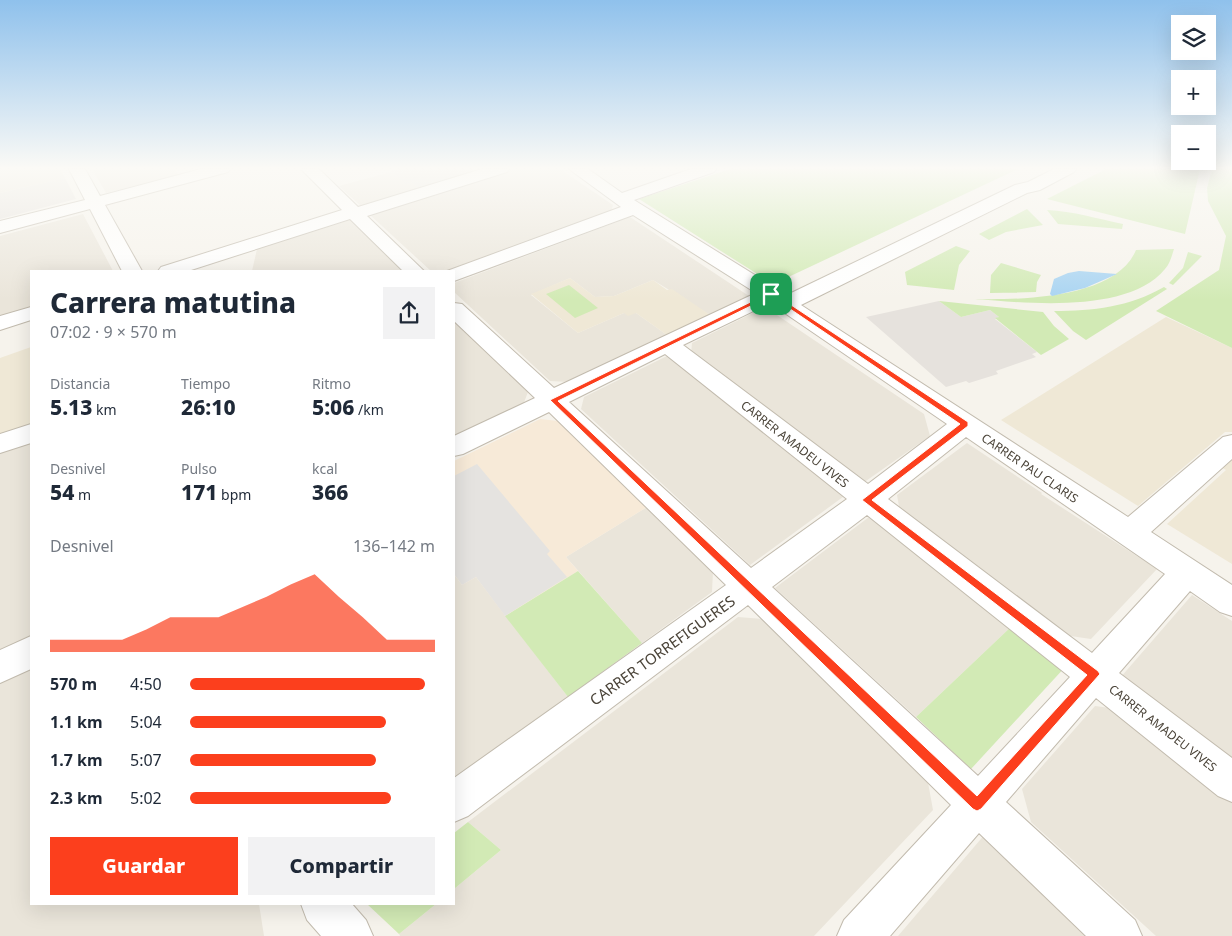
<!DOCTYPE html>
<html lang="es">
<head>
<meta charset="utf-8">
<style>
  :root { --surface:#fff; --page:#f2f2f3; --text:#1f2937; --muted:#747a83; --accent:#fc3f1d }
  body { margin:0; font-family:"Noto Sans",sans-serif; background:var(--page); color:var(--text); height:100vh; display:flex; flex-direction:column; font-size:19px; white-space:nowrap }
  * { box-sizing:border-box; margin:0 }
  p { font-size:16px; color:var(--muted) }
  .icon { flex:none; width:28px; height:28px; fill:none; stroke:currentColor; stroke-width:2; stroke-linecap:round; stroke-linejoin:round }
  .map { position:relative; flex:1; overflow:hidden }
  .side { position:absolute; left:30px; top:270px; width:425px; height:635px; display:flex; flex-direction:column; background:var(--surface); border-radius:0px; box-shadow:0 5px 20px #0002 }
  .side>* { flex:none }
  .fabs { position:absolute; left:1171px; top:15px; display:grid; gap:10px }
  .fabs a { display:grid; place-items:center; width:45px; height:45px; border-radius:0px; background:var(--surface); box-shadow:0 5px 20px #0002; font-size:25px }
  .pin { position:absolute; display:grid; place-items:center; width:42px; height:42px; color:#fff; margin:-21px; border-radius:10px; box-shadow:0 2px 8px #0006 }
  .round { display:grid; place-items:center; flex:none; width:52px; height:52px; border-radius:0px; background:var(--page) }
  .headline { display:flex; align-items:center; justify-content:space-between; height:85px; padding:0 20px }
  h1 { font-size:28px; font-weight:800; line-height:38px }
  .stats { display:grid; grid-template-columns:repeat(3,1fr); gap:8px; height:85px; padding:5px 20px }
  .stats div { display:grid; align-content:center }
  .stats b { font-size:21px; font-weight:800 }
  .stats small { font-size:14px; font-weight:400 }
  .stats p { font-size:14px }
  .chart { height:140px; padding:10px 20px }
  .chart p { display:flex; justify-content:space-between }
  .chart svg { width:100%; height:90px; margin-top:5px; fill:var(--accent); opacity:.7 }
  .button { display:flex; gap:10px; margin-top:auto; padding:10px 20px }
  .button a { flex:1; height:58px; border-radius:0px; background:var(--accent); color:#fff; font-size:20px; font-weight:800; line-height:58px; text-align:center }
  .button a+a { background:var(--page); color:var(--text) }
  ul { padding:0 20px; list-style:none; font-size:16px }
  li { display:grid; grid-template-columns:80px 60px 1fr; align-items:center; height:38px }
  li i { height:12px; border-radius:6px; background:var(--accent) }
  .map>svg:first-child { display:block }
  .residential { fill:#eae5da }
  .commercial { fill:#f7ead8 }
  .industrial { fill:#e6e2dd }
  .education { fill:#efe8d6 }
  .green { fill:#d2eab5 }
  .parking { fill:#e5e3e0 }
  .water { fill:#a9d4f2 }
  .lines { fill:none; stroke-linecap:round; stroke-linejoin:round }
  .minor-casing { stroke:#c2bbae; stroke-width:2 }
  .minor { fill:#fff; fill-rule:evenodd }
  .route { fill:#fc3f1d; stroke:#fff; fill-rule:evenodd }
  .labels { text-anchor:middle; dominant-baseline:central; stroke-width:4; stroke-linejoin:round; paint-order:stroke }
  .street-label { font-size:12px; fill:#4b4439; stroke:#fff }
  .near-street-label { font-size:15px; fill:#4b4439; stroke:#fff }
</style>
</head>
<body>
<div class="map">
<svg width="1232" height="936" viewBox="0 0 1232 936">
  <rect width="100%" height="100%" fill="#f6f3ec"/>
  <path class="residential" d="M 0,169 L 60,169 L 65,178 L 0,193 Z
    M 92,169 L 174,169 L 178,175 L 106,193 Z
    M 515,169 L 560,169 L 613,205 L 611,212 L 449,271 L 431,271 L 369,214 Z
    M 391,172 L 406,183 L 411,182 L 420,189 L 362,207 L 339,186 Z
    M 83,214 L 113,271 L 31,271 L 31,308 L 0,317 L 0,236 Z
    M 630,217 L 749,296 L 710,315 L 653,280 L 614,296 L 595,297 L 570,278 L 531,295 L 578,333 L 624,313 L 636,313 L 667,335 L 569,382 L 550,381 L 454,292 L 454,283 Z
    M 350,220 L 403,271 L 252,271 L 257,249 Z
    M 765,307 L 924,414 L 930,436 L 863,483 L 691,354 L 692,343 Z
    M 454,321 L 528,392 L 523,405 L 454,438 Z
    M 669,355 L 847,494 L 750,565 L 581,409 L 584,397 Z
    M 31,442 L 31,637 L 0,652 L 0,453 Z
    M 967,443 L 1042,493 L 1041,494 L 1157,569 L 1091,639 L 1064,635 L 900,512 L 897,495 Z
    M 647,507 L 713,571 L 712,592 L 642,643 L 566,557 Z
    M 873,514 L 1014,624 L 916,717 L 775,588 Z
    M 454,574 L 462,585 L 476,577 L 568,697 L 454,781 Z
    M 1192,595 L 1232,621 L 1232,762 L 1120,678 Z
    M 738,617 L 763,619 L 927,777 L 933,810 L 814,936 L 400,936 L 399,934 L 436,904 L 454,904 L 454,889 L 501,850 L 468,822 Z
    M 31,667 L 31,904 L 259,904 L 264,936 L 0,936 L 0,682 Z
    M 1095,706 L 1125,710 L 1232,794 L 1232,936 L 1156,936 L 1031,822 L 1022,789 Z
    M 986,833 L 1094,936 L 898,936 Z"/>
  <path class="commercial" d="M 540,419 L 558,421 L 647,507 L 566,557 L 578,571 L 505,616 L 476,577 L 462,585 L 454,574 L 454,461 Z"/>
  <path class="industrial" d="M 394,169 L 474,169 L 477,172 L 420,189 L 411,182 L 406,184 L 391,172 Z
    M 65,178 L 76,199 L 0,219 L 0,193 Z
    M 939,301 L 961,317 L 990,310 L 999,317 L 995,319 L 1037,352 L 1032,354 L 1036,357 L 996,371 L 998,374 L 969,383 L 966,381 L 946,387 L 866,317 Z"/>
  <path class="education" d="M 570,278 L 595,297 L 614,296 L 653,280 L 667,290 L 672,289 L 710,315 L 667,335 L 636,313 L 628,316 L 624,313 L 578,333 L 531,294 Z
    M 1166,317 L 1232,348 L 1232,432 L 1225,432 L 1138,506 L 1001,420 Z
    M 31,347 L 31,425 L 0,436 L 0,358 Z
    M 1232,458 L 1232,564 L 1167,524 L 1226,470 L 1221,467 Z"/>
  <path class="green" d="M 730,169 L 1018,169 L 782,280 L 765,279 L 639,199 Z
    M 1106,169 L 1200,169 L 1185,234 L 1047,199 Z
    M 1212,169 L 1232,169 L 1232,348 L 1156,311 L 1219,270 L 1226,236 L 1208,201 L 1207,188 Z
    M 1027,209 L 1043,225 L 1006,232 L 989,240 L 979,234 Z
    M 1047,210 C 1073,211 1098,219 1123,224 L 1122,229 L 1058,224 Z
    M 956,246 L 970,251 L 959,265 L 954,290 L 907,285 L 905,272 Z
    M 1174,249 C 1172,255 1170,264 1165,269 C 1128,314 1027,303 975,299 C 1019,300 1116,299 1136,250 Z
    M 1188,252 L 1202,256 L 1173,285 L 1169,283 L 1183,268 Z
    M 1001,263 L 1041,275 L 1037,282 L 1036,292 L 990,293 L 991,275 Z
    M 569,285 L 598,308 L 575,318 L 546,294 Z
    M 1164,287 L 1167,289 L 1086,340 L 1073,331 L 1054,311 C 1093,311 1129,307 1164,287 Z
    M 939,301 L 1043,312 L 1054,326 L 1069,339 L 1041,355 L 995,318 L 999,317 L 990,310 L 961,317 Z
    M 578,571 L 642,643 L 568,697 L 505,616 Z
    M 1014,624 L 1067,665 L 971,769 L 916,717 Z
    M 468,822 L 501,850 L 454,889 L 454,833 Z
    M 367,904 L 436,904 L 399,934 Z"/>
  <path class="parking" d="M 477,464 L 550,551 L 547,554 L 567,577 L 505,616 L 476,577 L 462,585 L 454,574 L 454,476 Z"/>
  <path class="water" d="M 1079,271 L 1117,274 L 1085,288 L 1052,296 L 1050,294 L 1054,279 L 1068,273 Z"/>
  <g class="lines">
    <g class="minor-casing">
      <path id="minor" d="M 69,169 L 85,169 L 100,196 L 201,169 L 230,169 L 228,172 L 105,205 L 142,271 L 122,271 L 90,209 L 0,233 L 0,221 L 85,200 Z
        M 301,169 L 319,169 L 358,207 L 482,169 L 509,169 L 507,172 L 367,216 L 424,271 L 403,271 L 350,219 L 188,271 L 158,271 L 161,267 L 342,210 Z
        M 569,169 L 588,169 L 622,193 L 691,169 L 716,169 L 714,172 L 634,200 L 787,295 L 1015,185 L 1028,182 L 1054,169 L 1076,169 L 1074,172 L 1040,190 L 1027,193 L 801,305 L 1128,517 L 1223,437 L 1232,435 L 1232,459 L 1151,532 L 1232,585 L 1232,616 L 1220,612 L 1190,591 L 1119,673 L 1232,758 L 1232,802 L 1218,796 L 1096,698 L 1006,802 L 1135,920 L 1142,936 L 1086,936 L 979,833 L 890,936 L 837,936 L 844,920 L 951,805 L 748,605 L 468,816 L 454,822 L 454,778 L 726,585 L 549,412 L 463,454 L 454,456 L 454,436 L 535,398 L 454,321 L 454,303 L 462,304 L 554,388 L 756,293 L 633,215 L 454,281 L 454,271 L 447,271 L 621,207 ZM 770,303 L 947,424 L 868,484 L 683,345 ZM 665,354 L 847,499 L 751,568 L 569,402 ZM 966,437 L 1165,574 L 1092,653 L 888,499 ZM 867,515 L 1070,677 L 978,776 L 772,587 Z
        M 31,307 L 31,320 L 0,330 L 0,316 Z
        M 31,424 L 31,443 L 0,453 L 0,434 Z
        M 31,636 L 31,669 L 0,683 L 0,650 Z
        M 301,904 L 352,904 L 366,920 L 373,936 L 321,936 L 307,920 Z"/>
    </g>
    <use href="#minor" class="minor"/>
  </g>
  <linearGradient id="sky" x2="0" y2="1"><stop stop-color="#8fc1ec"/><stop offset="0.56" stop-color="#fbfaf6"/><stop offset="1" stop-color="#fbfaf6" stop-opacity="0"/></linearGradient>
  <rect width="1232" height="300" fill="url(#sky)"/>
  <path class="route" d="M 769,293 L 773,293 L 968,422 L 968,426 L 872,500 L 1098,671 L 1100,674 L 981,809 L 977,811 L 973,809 L 550,400 ZM 771,296 L 960,424 L 862,500 L 1087,675 L 977,796 L 558,401 Z"/>
  <g class="labels">
    <g class="street-label">
      <text transform="translate(795 444) rotate(38)">CARRER AMADEU VIVES</text>
      <text transform="translate(1030 468) rotate(34)">CARRER PAU CLARIS</text>
      <text transform="translate(1163 728) rotate(38)">CARRER AMADEU VIVES</text>
    </g>
    <g class="near-street-label">
      <text transform="translate(662 650) rotate(-36)">CARRER TORREFIGUERES</text>
    </g>
  </g>
</svg>
<div class="fabs">
<a><svg class="icon" aria-label="layers" viewBox="0 0 24 24"><path d="M12 4l9 5-9 5-9-5zM3 14l9 5 9-5"/></svg></a>
<a>+</a>
<a>−</a>
</div>
<div class="pin" style="left:771px;top:294px;background:#1e9e55"><svg class="icon" aria-label="arrive" viewBox="0 0 24 24"><path d="M6 21V4h12l-3 4 3 4H6"/></svg></div>
<section class="side">
<div class="headline"><div><h1>Carrera matutina</h1><p>07:02 · 9 × 570 m</p></div><a class="round"><svg class="icon" aria-label="share" viewBox="0 0 24 24"><path d="M12 15V3M7 8l5-5 5 5M5 13v7h14v-7"/></svg></a></div>
<div class="stats">
<div><p>Distancia</p><b>5.13<small> km</small></b></div>
<div><p>Tiempo</p><b>26:10</b></div>
<div><p>Ritmo</p><b>5:06<small> /km</small></b></div>
</div>
<div class="stats">
<div><p>Desnivel</p><b>54<small> m</small></b></div>
<div><p>Pulso</p><b>171<small> bpm</small></b></div>
<div><p>kcal</p><b>366</b></div>
</div>
<div class="chart"><p><span>Desnivel</span>136–142 m</p>
<svg viewBox="0 0 160 44" preserveAspectRatio="none"><path d="M0 44V38L10 38L20 38L30 38L40 33L50 27L60 27L70 27L80 22L90 17L100 11L110 6L120 17L130 27L140 38L150 38L160 38V44z"/></svg>
</div>
<ul>
<li><b>570 m</b>4:50<i style="width:96%"></i></li>
<li><b>1.1 km</b>5:04<i style="width:80%"></i></li>
<li><b>1.7 km</b>5:07<i style="width:76%"></i></li>
<li><b>2.3 km</b>5:02<i style="width:82%"></i></li>
</ul>
<div class="button"><a>Guardar</a><a>Compartir</a></div>
</section>
</div>
</body>
</html>
